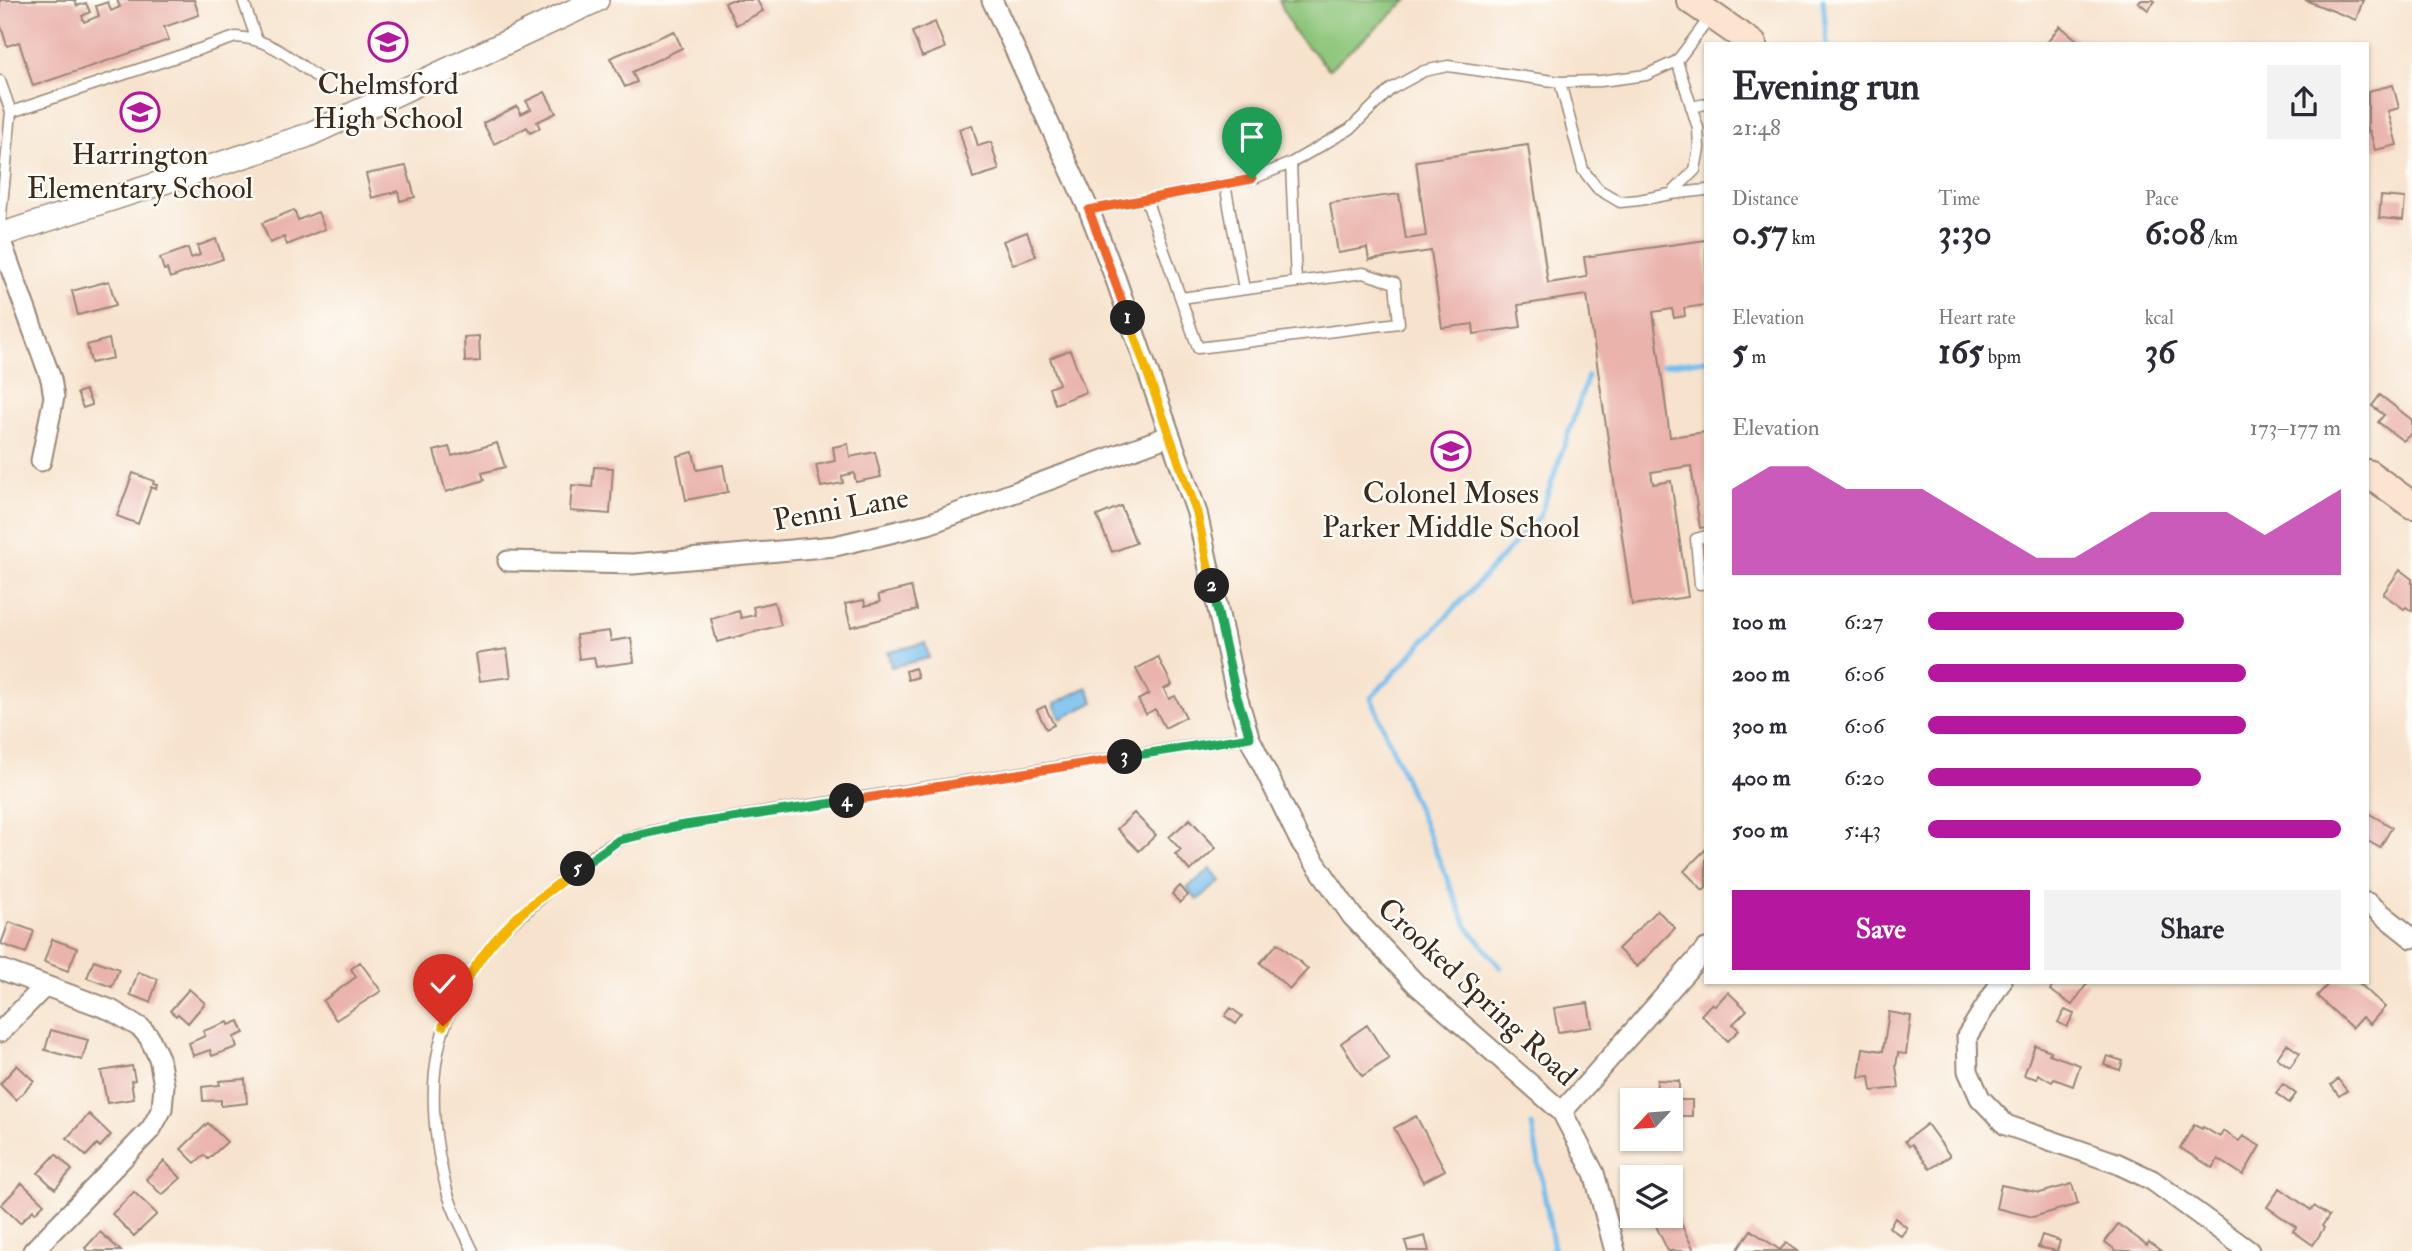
<!DOCTYPE html>
<html lang="en">
<head>
<meta charset="utf-8">
<style>
  :root { --surface:#fff; --page:#f2f2f3; --text:#2b2b33; --muted:#7c7c81; --accent:#b5179e }
  body { margin:0; font-family:"IM FELL Double Pica",serif; background:var(--page); color:var(--text); height:100vh; display:flex; flex-direction:column; font-size:26px; white-space:nowrap }
  * { box-sizing:border-box; margin:0 }
  p { font-size:23px; color:var(--muted) }
  .icon { flex:none; width:38px; height:38px; fill:none; stroke:currentColor; stroke-width:2; stroke-linecap:round; stroke-linejoin:round }
  .map { position:relative; flex:1; overflow:hidden }
  .drawer { position:absolute; left:1704px; top:42px; width:665px; height:942px; display:flex; flex-direction:column; background:var(--surface); border-radius:0px; box-shadow:0 2px 5px #0004 }
  .drawer>* { flex:none }
  .needle { width:46px; rotate:244deg }
  .buttons { position:absolute; left:1620px; top:1088px; display:grid; gap:14px }
  .buttons a { display:grid; place-items:center; width:63px; height:63px; border-radius:0px; background:var(--surface); box-shadow:0 2px 5px #0004; font-size:35px }
  .pin { position:absolute; display:grid; place-items:center; width:60px; height:60px; color:#fff; margin:-72px -30px; border-radius:50% 50% 50% 0; rotate:-45deg; box-shadow:0 0 7px #0007 }
  .pin .icon { rotate:45deg }
  .km { position:absolute; width:35px; height:35px; margin:-18px; border-radius:50%; background:#222; color:#fff; font-size:19px; line-height:35px; text-align:center }
  .round { display:grid; place-items:center; flex:none; width:74px; height:74px; border-radius:0px; background:var(--page) }
  .head { display:flex; align-items:center; justify-content:space-between; height:119px; padding:0 28px }
  h1 { font-size:38px; font-weight:700; line-height:52px }
  .figures { display:grid; grid-template-columns:repeat(3,1fr); gap:10px; height:119px; padding:7px 28px }
  .figures div { display:grid; align-content:center }
  .figures b { font-size:35px; font-weight:700 }
  .figures small { font-size:19px; font-weight:400 }
  .figures p { font-size:19px }
  .chart { height:196px; padding:14px 28px }
  .chart p { display:flex; justify-content:space-between }
  .chart svg { width:100%; height:126px; margin-top:7px; fill:var(--accent); opacity:.7 }
  .action { display:flex; gap:14px; margin-top:auto; padding:14px 28px }
  .action a { flex:1; height:80px; border-radius:0px; background:var(--accent); color:#fff; font-size:28px; font-weight:700; line-height:80px; text-align:center }
  .action a+a { background:var(--page); color:var(--text) }
  ul { padding:0 28px; list-style:none; font-size:23px }
  li { display:grid; grid-template-columns:112px 84px 1fr; align-items:center; height:52px }
  li i { height:18px; border-radius:9px; background:var(--accent) }
  .map>svg:first-child { display:block }
  .green { fill:#8cc579; stroke:#64784c; stroke-width:2 }
  .water { fill:#75beee; stroke:#587486; stroke-width:2 }
  .lines { fill:none; stroke-linecap:round; stroke-linejoin:round }
  .stream { stroke:#75beee; stroke-width:5 }
  .building { fill:#eab3ac }
  .service-casing { stroke:#998676; stroke-width:13 }
  .minor-casing { stroke:#998676; stroke-width:23 }
  .tertiary-casing { stroke:#998676; stroke-width:26 }
  .secondary-casing { stroke:#998676; stroke-width:30 }
  .service { stroke:#fff; stroke-width:10 }
  .minor { stroke:#fff; stroke-width:19 }
  .tertiary { stroke:#fff; stroke-width:23 }
  .secondary { stroke:#fde4d1; stroke-width:26 }
  .split-1-casing { stroke:#fff; stroke-width:14 }
  .split-2-casing { stroke:#fff; stroke-width:14 }
  .split-3-casing { stroke:#fff; stroke-width:14 }
  .split-4-casing { stroke:#fff; stroke-width:14 }
  .split-5-casing { stroke:#fff; stroke-width:14 }
  .split-6-casing { stroke:#fff; stroke-width:14 }
  .split-1 { stroke:#f0652b; stroke-width:9 }
  .split-2 { stroke:#f5b400; stroke-width:9 }
  .split-3 { stroke:#22a559; stroke-width:9 }
  .split-4 { stroke:#f0652b; stroke-width:9 }
  .split-5 { stroke:#22a559; stroke-width:9 }
  .split-6 { stroke:#f5b400; stroke-width:9 }
  .labels { text-anchor:middle; dominant-baseline:central; stroke-width:5; stroke-linejoin:round; paint-order:stroke }
  .poi-label { font-size:30px; fill:#3b2a1e; stroke:#fdfcf7 }
  .street-label { font-size:30px; fill:#3b2a1e; stroke:#fdfcf7 }
</style>
</head>
<body>
<div class="map">
<svg width="2412" height="1251" viewBox="0 0 2412 1251">
  <rect width="100%" height="100%" fill="#fdfcf7"/>
  <filter id="ink" filterUnits="userSpaceOnUse"><feTurbulence type="fractalNoise" baseFrequency=".0143" numOctaves="2"/><feDisplacementMap in="SourceGraphic" scale="14" xChannelSelector="R" yChannelSelector="G"/><feConvolveMatrix kernelMatrix="1 2 1 2 8 2 1 2 1" color-interpolation-filters="sRGB"/></filter>
  <filter id="wash" filterUnits="userSpaceOnUse"><feTurbulence type="fractalNoise" baseFrequency=".00686" numOctaves="4" result="noise"/><feDisplacementMap in="SourceGraphic" scale="28" xChannelSelector="R" yChannelSelector="G"/><feGaussianBlur stdDeviation="1.57" result="paint"/><feColorMatrix in="noise" values="0 0 0 0 0 0 0 0 0 0 0 0 0 0 0 0 0 1.4 0 .05"/><feComposite in="paint" operator="in"/></filter>
  <g filter="url(#wash)">
    <rect width="100%" height="100%" fill="#f7e3cd"/>
    <path class="green" d="M 1279,0 L 1408,0 L 1329,69 L 1293,31 Z"/>
    <path class="water" d="M 925,643 L 929,658 L 891,667 L 888,652 Z
      M 1087,687 L 1094,702 L 1061,719 L 1054,704 Z
      M 1211,869 L 1221,881 L 1197,900 L 1187,888 Z"/>
    <g class="lines">
      <path class="stream" d="M 1823,0 L 1827,44
        M 1663,365 L 1706,360
        M 1500,967 L 1467,926 L 1371,698 L 1540,516 L 1588,376
        M 1532,1125 L 1554,1249 L 1549,1251"/>
    </g>
    <g id="blocks">
      <path class="building" d="M 0,0 L 75,0 L 77,6 L 86,3 L 90,12 L 82,16 L 84,22 L 99,16 L 96,6 L 108,2 L 111,11 L 120,7 L 117,0 L 194,0 L 199,15 L 164,27 L 169,40 L 33,86 L 19,42 L 7,46 L 0,23 Z
        M 731,0 L 757,0 L 763,11 L 736,25 L 725,3 Z
        M 2140,0 L 2153,0 L 2155,1 L 2148,10 L 2138,2 Z
        M 2305,0 L 2363,0 L 2356,20 Z
        M 935,22 L 945,48 L 922,57 L 912,32 Z
        M 2060,26 L 2082,44 L 2046,44 Z
        M 674,31 L 682,48 L 632,72 L 637,82 L 625,87 L 610,58 Z
        M 2393,85 L 2399,108 L 2388,111 L 2397,145 L 2375,150 L 2370,131 L 2368,132 L 2368,91 Z
        M 545,92 L 556,113 L 537,122 L 540,128 L 530,133 L 527,127 L 494,144 L 483,123 L 517,106 L 521,114 L 531,109 L 526,101 Z
        M 972,125 L 978,146 L 991,142 L 999,170 L 973,178 L 959,129 Z
        M 1528,145 L 1548,283 L 1587,277 L 1584,257 L 1706,240 L 1706,305 L 1684,308 L 1685,316 L 1674,318 L 1672,309 L 1653,312 L 1670,437 L 1706,432 L 1706,527 L 1700,528 L 1691,466 L 1651,472 L 1653,484 L 1671,481 L 1688,597 L 1632,605 L 1587,295 L 1518,305 L 1521,327 L 1474,334 L 1473,324 L 1442,328 L 1431,251 L 1369,260 L 1367,248 L 1338,253 L 1330,203 L 1399,194 L 1406,239 L 1426,236 L 1416,161 Z
        M 406,166 L 415,197 L 400,201 L 398,191 L 372,198 L 366,174 Z
        M 2381,196 L 2405,198 L 2403,220 L 2379,218 Z
        M 294,210 L 298,220 L 318,212 L 325,229 L 287,245 L 284,237 L 270,243 L 262,223 Z
        M 1027,232 L 1036,256 L 1013,265 L 1003,241 Z
        M 216,239 L 223,259 L 170,278 L 167,269 L 164,270 L 160,258 L 188,248 L 191,258 L 200,255 L 197,246 Z
        M 109,281 L 116,305 L 78,315 L 72,291 Z
        M 479,336 L 480,361 L 465,362 L 464,337 Z
        M 109,339 L 113,358 L 91,363 L 87,345 Z
        M 1070,350 L 1086,392 L 1055,404 L 1049,388 L 1059,384 L 1050,358 Z
        M 85,390 L 92,405 L 83,408 L 77,393 Z
        M 2380,395 L 2412,420 L 2412,433 L 2403,441 L 2378,422 L 2384,415 L 2372,406 Z
        M 497,443 L 505,467 L 482,473 L 484,480 L 446,492 L 434,451 L 449,447 L 452,456 Z
        M 848,444 L 850,457 L 875,452 L 881,477 L 856,482 L 854,473 L 842,476 L 843,483 L 821,487 L 816,465 L 835,461 L 833,447 Z
        M 693,452 L 697,470 L 723,465 L 728,492 L 686,500 L 677,456 Z
        M 594,467 L 613,468 L 610,514 L 570,511 L 572,485 L 592,487 Z
        M 133,473 L 154,481 L 153,484 L 157,485 L 156,489 L 151,487 L 138,524 L 117,516 Z
        M 1121,506 L 1136,543 L 1112,552 L 1097,516 Z
        M 2400,570 L 2412,579 L 2412,611 L 2406,607 L 2404,609 L 2383,594 Z
        M 911,587 L 917,610 L 851,627 L 845,604 L 864,600 L 865,606 L 880,602 L 878,595 Z
        M 774,602 L 781,625 L 717,642 L 711,619 L 739,611 L 741,618 L 755,615 L 753,607 Z
        M 609,631 L 611,641 L 631,638 L 634,662 L 596,667 L 594,657 L 579,659 L 576,635 Z
        M 507,649 L 511,677 L 480,681 L 476,654 Z
        M 1158,657 L 1172,685 L 1164,689 L 1169,699 L 1175,696 L 1186,717 L 1165,728 L 1155,709 L 1146,714 L 1138,700 L 1149,694 L 1136,669 Z
        M 915,668 L 918,677 L 908,680 L 906,671 Z
        M 1045,706 L 1054,725 L 1046,729 L 1037,710 Z
        M 1134,813 L 1156,835 L 1139,851 L 1117,829 Z
        M 2368,813 L 2392,827 L 2380,848 L 2368,841 Z
        M 1190,819 L 1216,848 L 1190,871 L 1175,854 L 1181,850 L 1169,837 Z
        M 1706,849 L 1706,887 L 1703,890 L 1684,871 Z
        M 1180,886 L 1188,895 L 1180,903 L 1172,894 Z
        M 1657,910 L 1675,928 L 1637,967 L 1618,949 Z
        M 9,922 L 34,931 L 26,953 L 1,944 Z
        M 52,939 L 77,948 L 68,971 L 44,962 Z
        M 1278,943 L 1308,969 L 1290,989 L 1260,963 Z
        M 94,960 L 119,969 L 112,987 L 87,978 Z
        M 360,962 L 381,991 L 336,1020 L 323,1001 L 356,977 L 351,969 Z
        M 138,972 L 158,979 L 150,1002 L 130,995 Z
        M 2056,982 L 2088,982 L 2072,1005 L 2050,990 Z
        M 2330,982 L 2358,982 L 2385,1007 L 2370,1024 L 2362,1017 L 2352,1028 L 2317,996 Z
        M 189,989 L 205,1003 L 188,1023 L 178,1014 L 176,1016 L 170,1011 Z
        M 1728,992 L 1747,1010 L 1733,1024 L 1739,1030 L 1728,1041 L 1701,1015 L 1712,1003 L 1715,1006 Z
        M 1588,1003 L 1592,1027 L 1558,1032 L 1554,1008 Z
        M 1231,1008 L 1242,1016 L 1236,1024 L 1225,1016 Z
        M 2065,1010 L 2074,1014 L 2067,1027 L 2058,1022 Z
        M 1889,1012 L 1911,1016 L 1906,1054 L 1898,1053 L 1896,1066 L 1899,1088 L 1872,1091 L 1870,1076 L 1859,1077 L 1863,1048 L 1883,1051 Z
        M 239,1021 L 244,1033 L 234,1037 L 237,1047 L 212,1056 L 210,1050 L 193,1056 L 189,1043 L 205,1036 L 203,1031 L 228,1022 L 229,1025 Z
        M 1367,1025 L 1389,1059 L 1362,1076 L 1341,1043 Z
        M 51,1030 L 88,1040 L 82,1060 L 45,1050 Z
        M 2287,1044 L 2300,1053 L 2290,1067 L 2277,1058 Z
        M 2035,1045 L 2051,1051 L 2049,1054 L 2080,1065 L 2073,1086 L 2054,1079 L 2052,1082 L 2038,1074 L 2037,1079 L 2024,1075 Z
        M 2107,1056 L 2123,1061 L 2120,1070 L 2104,1065 Z
        M 17,1065 L 34,1081 L 16,1100 L 0,1084 Z
        M 132,1066 L 135,1080 L 131,1081 L 134,1099 L 107,1103 L 101,1071 Z
        M 245,1079 L 247,1103 L 221,1106 L 221,1100 L 203,1101 L 202,1087 L 220,1085 L 219,1081 Z
        M 2338,1079 L 2347,1091 L 2339,1096 L 2331,1085 Z
        M 1657,1080 L 1679,1081 L 1679,1100 L 1692,1100 L 1692,1116 L 1679,1116 L 1678,1128 L 1671,1128 L 1671,1101 L 1656,1101 Z
        M 2283,1084 L 2296,1094 L 2289,1103 L 2276,1093 Z
        M 89,1114 L 111,1135 L 100,1147 L 97,1144 L 86,1156 L 67,1138 Z
        M 1416,1116 L 1445,1170 L 1423,1182 L 1394,1128 Z
        M 208,1123 L 227,1142 L 208,1159 L 204,1155 L 195,1163 L 181,1149 Z
        M 1927,1124 L 1950,1156 L 1930,1169 L 1912,1144 L 1909,1146 L 1905,1141 Z
        M 2194,1125 L 2202,1129 L 2203,1127 L 2220,1137 L 2223,1131 L 2239,1141 L 2243,1136 L 2260,1146 L 2243,1175 L 2218,1159 L 2213,1168 L 2180,1148 Z
        M 56,1154 L 72,1170 L 55,1189 L 38,1173 Z
        M 164,1161 L 181,1178 L 162,1195 L 146,1179 Z
        M 22,1183 L 44,1204 L 35,1213 L 33,1210 L 20,1223 L 1,1205 Z
        M 2072,1184 L 2078,1204 L 2033,1217 L 1996,1208 L 2001,1185 L 2040,1193 Z
        M 2280,1188 L 2311,1210 L 2314,1206 L 2329,1216 L 2322,1226 L 2324,1228 L 2313,1245 L 2293,1231 L 2296,1227 L 2267,1207 Z
        M 134,1192 L 157,1214 L 134,1236 L 112,1214 Z
        M 1677,1216 L 1694,1250 L 1691,1251 L 1668,1251 L 1656,1226 Z
        M 1895,1218 L 1907,1228 L 1901,1236 L 1889,1227 Z
        M 2118,1224 L 2147,1245 L 2149,1242 L 2161,1251 L 2117,1251 L 2105,1242 Z
        M 1751,1230 L 1780,1250 L 1786,1243 L 1797,1251 L 1741,1251 L 1738,1249 Z
        M 100,1232 L 121,1251 L 88,1251 L 85,1248 Z
        M 2042,1235 L 2060,1241 L 2057,1251 L 2038,1247 Z
        M 1425,1236 L 1429,1251 L 1408,1251 L 1405,1241 Z"/>
    </g>
  </g>
  <g filter="url(#ink)">
    <use href="#blocks" fill-opacity="0" stroke="#998676" stroke-width="2"/>
    <g class="lines">
      <g class="service-casing">
        <path id="service" d="M 243,0 L 256,38
          M 0,81 L 11,112
          M 1560,82 L 1583,170 L 1598,189 L 1620,202 L 1639,200 L 1671,194 L 1695,170 L 1699,148 L 1698,128 L 1677,61
          M 1691,107 L 1706,104
          M 1291,163 L 1296,282
          M 1225,184 L 1244,289
          M 1671,194 L 1706,190
          M 1146,199 L 1198,348 L 1399,323 L 1395,283 L 1363,273 L 1181,298
          M 1089,210 L 1252,179 L 1291,163 L 1350,129 L 1391,89 L 1424,71 L 1448,66 L 1560,82 L 1601,81 L 1646,75 L 1677,61 L 1711,16
          M 0,225 L 11,112 L 236,37 C 270,39 291,58 318,78
          M 1706,536 L 1696,539 L 1700,584 L 1706,583
          M 473,1251 C 464,1231 451,1209 446,1187 C 422,1092 430,1015 496,939 C 505,928 517,919 528,910 C 548,891 596,849 621,840 C 638,833 659,830 678,826 L 1249,737"/>
      </g>
      <g class="minor-casing">
        <path id="minor" d="M 992,0 L 1089,210 L 1116,280 L 1197,513 L 1236,693 L 1249,737 L 1299,839 L 1352,916 L 1417,985 L 1562,1112 L 1594,1173 L 1615,1251
          M 0,239 L 51,379 L 54,397 L 41,461
          M 508,561 L 633,564 L 835,546 L 928,524 L 1169,436
          M 2368,903 L 2412,938
          M 0,969 L 111,1010 L 141,1028 L 149,1037 L 159,1058 L 164,1085 L 162,1109 L 151,1129 L 33,1251
          M 2001,982 L 1967,1036 L 1968,1071 L 1980,1098 L 2006,1125 L 2116,1163 L 2152,1180 L 2249,1251
          M 0,1032 L 45,986
          M 1562,1112 L 1706,949"/>
      </g>
      <g class="tertiary-casing">
        <path id="tertiary" d="M 0,235 L 306,136 L 597,0"/>
      </g>
      <g class="secondary-casing">
        <path id="secondary" d="M 1690,0 L 1753,44
          M 2368,473 L 2412,505"/>
      </g>
      <use href="#service" class="service"/>
      <use href="#minor" class="minor"/>
      <use href="#tertiary" class="tertiary"/>
      <use href="#secondary" class="secondary"/>
    </g>
  </g>
  <g class="lines" filter="url(#ink)">
    <g class="split-1-casing">
      <path id="split-1" d="M 1128,318 L 1089,210 L 1252,179"/>
    </g>
    <g class="split-2-casing">
      <path id="split-2" d="M 1128,318 L 1197,513 L 1212,586"/>
    </g>
    <g class="split-3-casing">
      <path id="split-3" d="M 1125,757 L 1250,737 L 1236,694 L 1212,586"/>
    </g>
    <g class="split-4-casing">
      <path id="split-4" d="M 847,801 L 1125,757"/>
    </g>
    <g class="split-5-casing">
      <path id="split-5" d="M 578,869 L 619,840 L 678,826 L 847,801"/>
    </g>
    <g class="split-6-casing">
      <path id="split-6" d="M 443,1026 C 458,995 473,965 496,939 C 519,912 550,890 578,869"/>
    </g>
    <use href="#split-1" class="split-1"/>
    <use href="#split-2" class="split-2"/>
    <use href="#split-3" class="split-3"/>
    <use href="#split-4" class="split-4"/>
    <use href="#split-5" class="split-5"/>
    <use href="#split-6" class="split-6"/>
  </g>
  <defs>
    <g id="school-ring" transform="scale(2.0125)"><circle r="9.5" fill="#fdfcf7" stroke="#b5179e" stroke-width="1.5"/><path d="M0-5L7-2L0 1L-7-2ZM-4 1L0 2.5L4 1V4Q0 6-4 4Z" fill="#b5179e"/></g>
  </defs>
  <g fill-rule="evenodd">
    <use href="#school-ring" x="388" y="42"/>
    <use href="#school-ring" x="140" y="112"/>
    <use href="#school-ring" x="1451" y="451"/>
  </g>
  <g class="labels">
    <g class="poi-label">
      <text x="388" y="84">Chelmsford<tspan x="388" dy="34">High School</tspan></text>
      <text x="140" y="154">Harrington<tspan x="140" dy="34">Elementary School</tspan></text>
      <text x="1451" y="493">Colonel Moses<tspan x="1451" dy="34">Parker Middle School</tspan></text>
    </g>
    <g class="street-label">
      <text transform="translate(841 509) rotate(-10)">Penni Lane</text>
      <text transform="translate(1477 992) rotate(43)">Crooked Spring Road</text>
    </g>
  </g>
</svg>
<div class="buttons">
<a><svg class="needle" viewBox="-14 -14 28 28"><path d="M0-13l5 13h-10z" fill="#e53935"/><path d="M0 13l5-13h-10z" fill="#7c7c81"/></svg></a>
<a><svg class="icon" aria-label="layers" viewBox="0 0 24 24"><path d="M12 4l9 5-9 5-9-5zM3 14l9 5 9-5"/></svg></a>
</div>
<div class="pin" style="left:1252px;top:179px;background:#1e9e55"><svg class="icon" aria-label="arrive" viewBox="0 0 24 24"><path d="M6 21V4h12l-3 4 3 4H6"/></svg></div>
<div class="pin" style="left:443px;top:1026px;background:#d93025"><svg class="icon" aria-label="check" viewBox="0 0 24 24"><path d="M5 12l5 5 9-10"/></svg></div>
<b class="km" style="left:1128px;top:318px">1</b>
<b class="km" style="left:1212px;top:586px">2</b>
<b class="km" style="left:1125px;top:757px">3</b>
<b class="km" style="left:847px;top:801px">4</b>
<b class="km" style="left:578px;top:869px">5</b>
<section class="drawer">
<div class="head"><div><h1>Evening run</h1><p>21:48</p></div><a class="round"><svg class="icon" aria-label="share" viewBox="0 0 24 24"><path d="M12 15V3M7 8l5-5 5 5M5 13v7h14v-7"/></svg></a></div>
<div class="figures">
<div><p>Distance</p><b>0.57<small> km</small></b></div>
<div><p>Time</p><b>3:30</b></div>
<div><p>Pace</p><b>6:08<small> /km</small></b></div>
</div>
<div class="figures">
<div><p>Elevation</p><b>5<small> m</small></b></div>
<div><p>Heart rate</p><b>165<small> bpm</small></b></div>
<div><p>kcal</p><b>36</b></div>
</div>
<div class="chart"><p><span>Elevation</span>173–177 m</p>
<svg viewBox="0 0 160 44" preserveAspectRatio="none"><path d="M0 44V14L10 6L20 6L30 14L40 14L50 14L60 22L70 30L80 38L90 38L100 30L110 22L120 22L130 22L140 30L150 22L160 14V44z"/></svg>
</div>
<ul>
<li><b>100 m</b>6:27<i style="width:62%"></i></li>
<li><b>200 m</b>6:06<i style="width:77%"></i></li>
<li><b>300 m</b>6:06<i style="width:77%"></i></li>
<li><b>400 m</b>6:20<i style="width:66%"></i></li>
<li><b>500 m</b>5:43<i style="width:100%"></i></li>
</ul>
<div class="action"><a>Save</a><a>Share</a></div>
</section>
</div>
</body>
</html>
